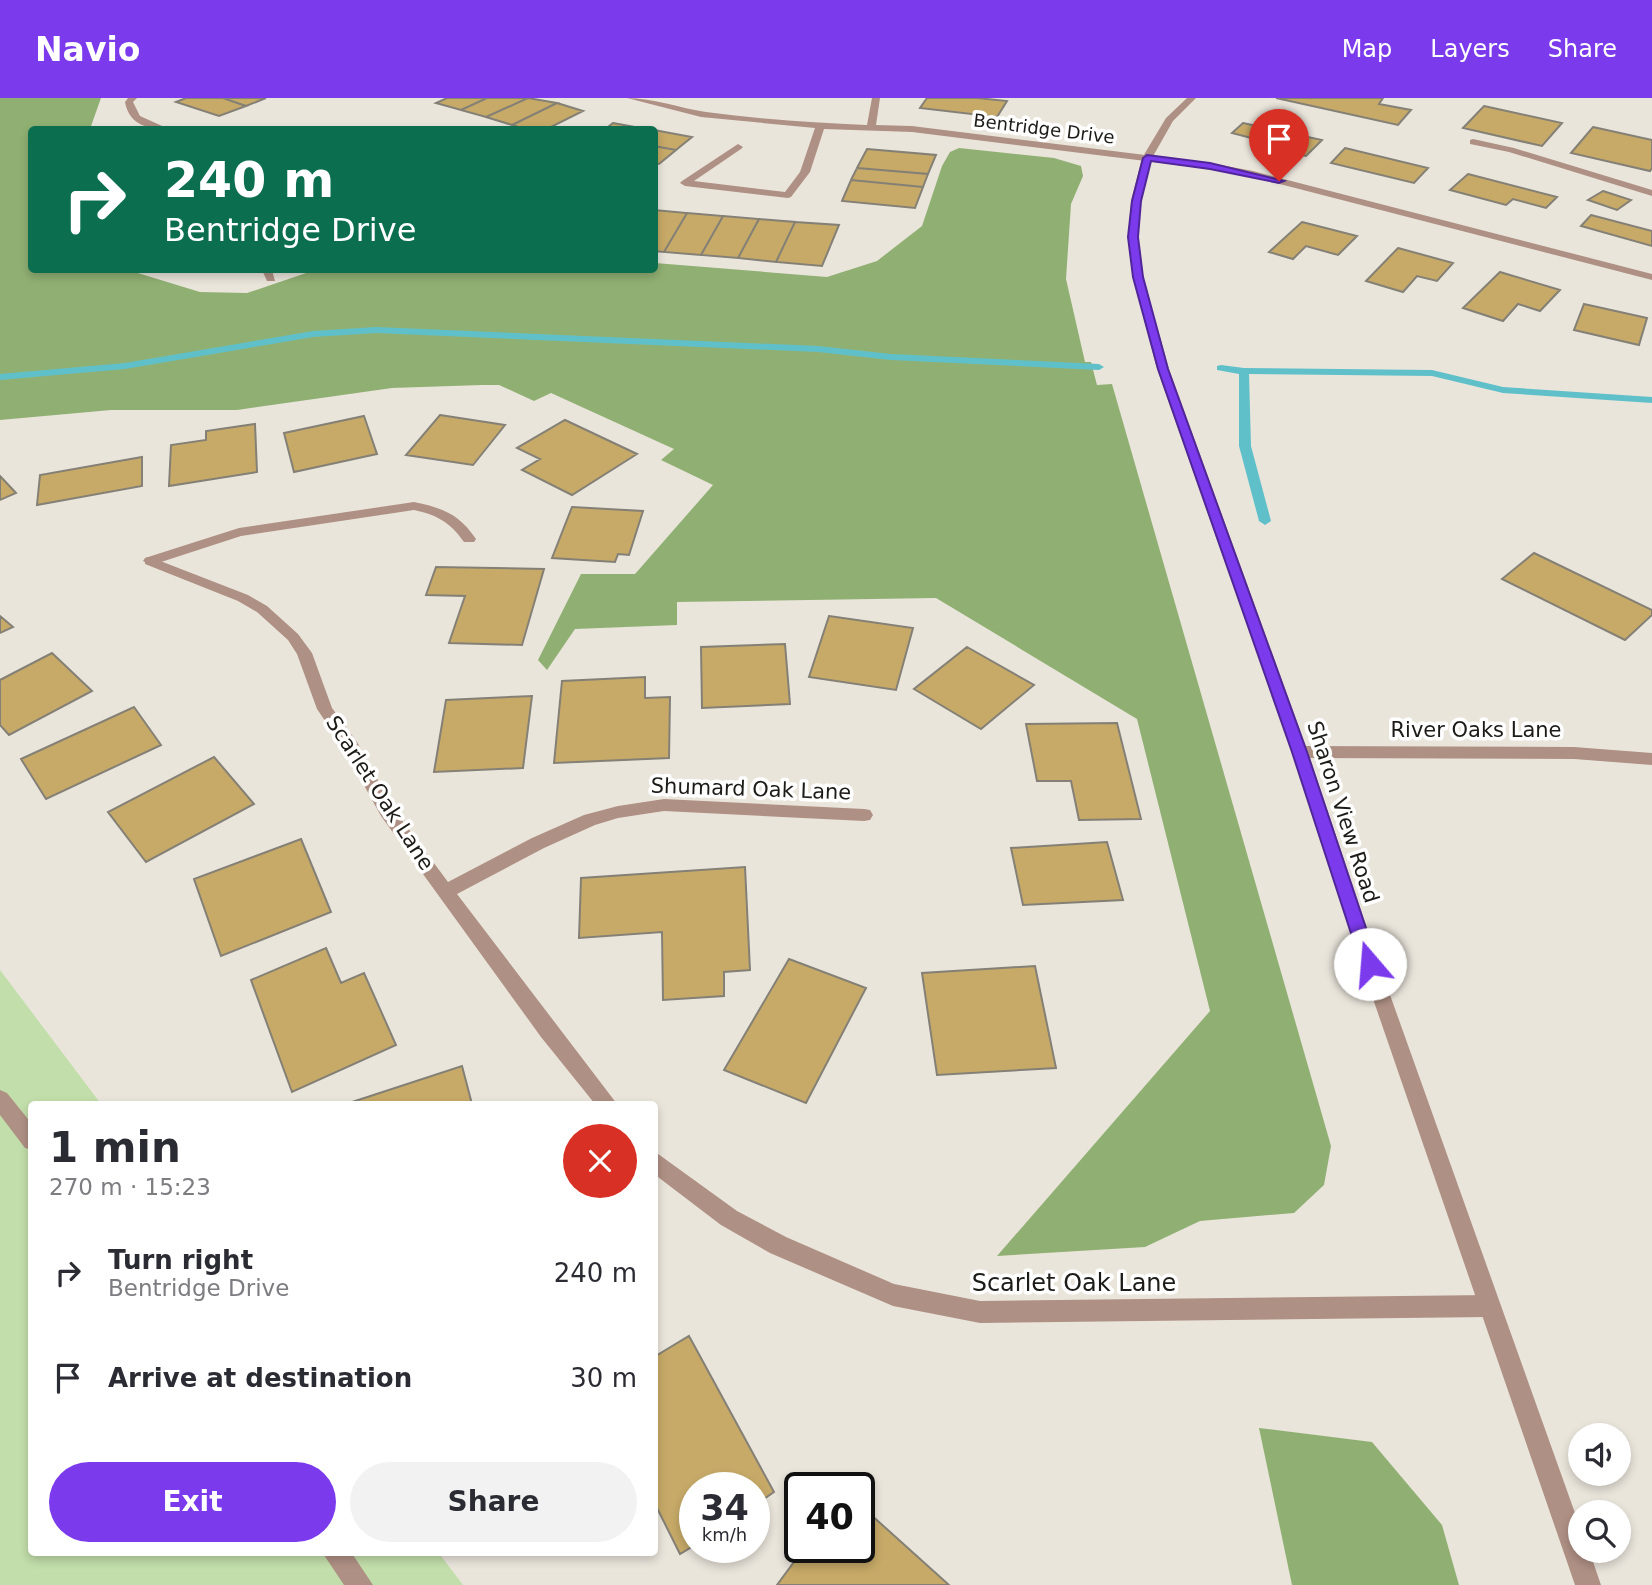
<!DOCTYPE html>
<meta charset="utf-8">
<style>
body{margin:0;font-family:"DejaVu Sans",sans-serif;background:#f2f2f3;color:#2b2b33;height:100vh;display:flex;flex-direction:column;font-size:26px;white-space:nowrap}
*{box-sizing:border-box;margin:0}
p{font-size:23px;color:#7c7c81}
.icon{flex:none;width:38px;height:38px;fill:none;stroke:currentColor;stroke-width:2;stroke-linecap:round;stroke-linejoin:round}
.map{position:relative;flex:1;overflow:hidden}
.sheet{position:absolute;left:28px;top:1003px;width:630px;height:455px;display:flex;flex-direction:column;background:#fff;border-radius:7px;box-shadow:0 4px 10px #0003}
.sheet>*{flex:none}
.top-card{position:absolute;left:28px;top:28px;width:630px;height:147px;border-radius:7px;box-shadow:0 4px 10px #0003;background:#0b6e4f;color:#fff;overflow:hidden}
.fabs{position:absolute;left:1568px;top:1325px;display:grid;gap:14px}
.fabs a{display:grid;place-items:center;width:63px;height:63px;border-radius:50%;background:#fff;box-shadow:0 4px 10px #0003;font-size:35px}
.speed{position:absolute;left:679px;top:1374px;display:flex;gap:14px;font-size:35px;font-weight:700;text-align:center}
.speed>*{display:grid;place-content:center;width:91px;height:91px;border-radius:50%;background:#fff;box-shadow:0 4px 10px #0003;line-height:1}
.speed small{font-size:18px;font-weight:400}
.speed .limit{border:4px solid #111;border-radius:10px;background:#fff;color:#111}
.pin{position:absolute;display:grid;place-items:center;width:60px;height:60px;color:#fff;margin:-72px -30px;border-radius:50% 50% 50% 0;rotate:-45deg;box-shadow:0 0 7px #0007}
.pin .icon{rotate:45deg}
.me{position:absolute;width:77px;margin:-38px;rotate:342deg;stroke-linejoin:round;filter:drop-shadow(0 0 5px #0008)}
.turn{display:flex;align-items:center;gap:24px;height:147px;padding:0 21px;font-size:32px}
.turn .icon{width:91px;height:91px;stroke-width:2.5}
.turn b{display:block;font-size:49px;line-height:60px}
.round{display:grid;place-items:center;flex:none;width:74px;height:74px;border-radius:37px;background:#f2f2f3}
.overview{display:flex;align-items:center;justify-content:space-between;height:119px;padding:0 21px}
h1{font-size:42px;font-weight:600;line-height:52px}
.button{display:flex;gap:14px;margin-top:auto;padding:14px 21px}
.button a{flex:1;height:80px;border-radius:42px;background:#7c3aed;color:#fff;font-size:28px;font-weight:600;line-height:80px;text-align:center}
.button a+a{background:#f2f2f3;color:#2b2b33}
ul{padding:0;list-style:none}
li{display:flex;align-items:center;gap:21px;height:105px;padding:0 21px}
li div{flex:1}
li b{display:block;font-size:26px}
li em{font-style:normal}
header{display:flex;align-items:center;gap:42px;box-sizing:border-box;height:98px;padding:0 35px;background:#7c3aed;color:#fff}
header strong{font-size:33px}
nav{display:flex;gap:38px;margin-inline-start:auto;font-size:24px}
.map>svg:first-child{display:block}
.green{fill:#c2deaa}
.forest{fill:#90b073}
.lines{fill:none;stroke-linecap:round;stroke-linejoin:round}
.stream{fill:#60c0ca;fill-rule:evenodd}
.building{fill:#c7aa68;stroke:#848076;stroke-width:2}
.service{fill:#af9084;fill-rule:evenodd}
.minor{fill:#af9084;fill-rule:evenodd}
.tertiary{fill:#af9084;fill-rule:evenodd}
.route{fill:#7c3aed;stroke:#51269a;stroke-width:2}
.labels{text-anchor:middle;stroke-width:7;stroke-linejoin:round;paint-order:stroke}
.far-street-label{font-size:18px;fill:#1c1b17;stroke:#fff}
.street-label{font-size:21px;fill:#1c1b17;stroke:#fff}
.near-street-label{font-size:24px;fill:#1c1b17;stroke:#fff}
</style>
<header>
<strong>Navio</strong>
<nav><a>Map</a><a>Layers</a><a>Share</a></nav>
</header>
<div class="map">
<svg width="1652" height="1487" viewBox="0 0 1652 1487">
<rect width="100%" height="100%" fill="#eae5db"/>
<path class="green" d="M0,872L101,1006H32V1454H438L463,1487H0Z"/>
<path class="forest" d="M0,0H101L90,31L32,32V172H128L200,194L247,195L315,172H654L655,165L827,179L877,163L922,128L942,68L950,54L959,50L1054,60L1081,68L1083,78L1071,106L1066,181L1085,264H1091L1097,287L1112,286L1331,1048L1324,1087L1294,1115L1200,1123L1145,1149L997,1158L1210,913L1137,621L936,500L677,504V527L575,531L547,572L538,562L581,476H635L713,387L661,362L674,351L551,295L534,303L499,287H482L392,290L237,312H111L0,322Z
M1259,1330L1372,1344L1442,1427L1459,1487H1292Z"/>
<g class="lines">
<path class="stream" d="M376,229L818,248L891,256L1099,266L1104,269L1099,272L891,262L818,254L376,235L313,239L125,271L0,282V276L125,265L313,233Z
M1221,267L1244,270L1432,272L1503,289L1652,299V305L1503,295L1432,278L1249,276L1251,348L1271,423L1265,427L1259,423L1239,348V276L1217,272V268Z"/>
</g>
<path class="building" d="M186,0H223L246,8L219,18L176,4Z
M223,0H266L246,8Z
M447,0H487L461,12L436,5Z
M487,0H528L486,19L461,12Z
M528,0L557,5L512,27L486,19Z
M927,0H977L1007,3L997,19L920,10Z
M1276,0H1383L1379,6L1411,12L1398,27Z
M557,5L583,13L545,32H528L512,27Z
M1484,8L1562,25L1542,48L1463,30Z
M613,25L651,32H604Z
M1243,25L1322,42L1306,58L1254,46L1259,42L1232,35Z
M1593,29L1652,42V70L1650,73L1571,55Z
M654,32L692,39L676,52L654,48Z
M654,48L676,52L659,66L654,65Z
M1345,50L1428,70L1414,85L1331,65Z
M867,51L936,57L928,76L857,70Z
M857,70L928,76L923,89L851,82Z
M1468,76L1557,99L1546,110L1513,101L1506,107L1450,92Z
M851,82L923,89L915,110L842,103Z
M1603,93L1631,102L1617,112L1588,102Z
M654,112L687,115L664,154L654,153Z
M687,115L723,118L701,157L664,154Z
M1591,117L1652,133V148L1581,128Z
M723,118L759,121L738,160L701,157Z
M759,121L795,124L776,164L738,160Z
M795,124L839,127L822,168L776,164Z
M1302,124L1357,138L1338,157L1306,148L1293,161L1269,154Z
M1398,150L1453,165L1437,183L1417,178L1403,194L1366,183Z
M1500,174L1560,192L1540,213L1518,206L1503,223L1463,210Z
M1584,206L1647,220L1639,247L1574,232Z
M440,317L505,327L473,367L406,357Z
M364,318L377,356L294,374L284,335Z
M565,322L637,356L572,397L522,372L540,361L517,350Z
M255,326L257,374L169,388L171,347L206,342V333Z
M142,359V388L37,407L40,377Z
M0,378L16,395L0,402Z
M572,409L643,413L629,457L618,456L615,464L552,460Z
M1534,455L1652,512V517L1625,542L1502,481Z
M436,469L544,471L522,547L449,545L465,498L426,497Z
M0,518L13,529L0,535Z
M829,518L913,530L896,592L809,579Z
M785,546L790,606L702,610L701,549Z
M967,549L1034,587L981,631L914,591Z
M52,555L92,593L9,637L0,627V582Z
M645,579V600L670,599L669,660L554,665L562,583Z
M532,598L523,670L434,674L446,602Z
M134,609L161,647L46,701L21,661Z
M1117,625L1141,721L1079,722L1071,683H1037L1026,626Z
M214,659L254,706L146,764L108,714Z
M301,741L331,814L221,858L194,781Z
M1107,744L1123,802L1023,807L1011,750Z
M745,769L750,872L724,874V898L663,902L662,834L579,840L581,780Z
M326,850L341,885L364,875L396,947L292,994L251,882Z
M789,861L866,890L806,1005L724,972Z
M1035,868L1056,970L937,977L922,875Z
M462,968L472,1006H346Z
M689,1238L774,1394L754,1408V1390H695V1447L680,1456L654,1404V1259Z
M859,1406L949,1487H777L805,1449H859Z"/>
<g class="lines">
<path class="service" d="M1473,41L1514,50L1652,92V98L1509,54L1470,46V42Z
M414,404C443,410 459,416 476,441L474,444H464C450,424 437,417 414,412L241,438L155,466L150,467L143,463L145,460L239,430Z
M0,992L7,995L32,1026V1052L25,1050L0,1017Z
M322,1454H351L373,1487H344Z"/>
<path class="minor" d="M128,0H137L133,4L140,18L171,32C151,32 129,28 125,4Z
M627,0C654,0 679,10 706,14C759,21 813,25 867,27L872,0H880L876,27L912,28L1210,65L1253,73L1652,176V182L1253,79L1210,71L912,34L824,31L810,74L791,99L788,100L685,88L680,85L682,83L738,46L743,49L741,51L694,83L785,94L800,74L815,30L701,19Z
M262,172H272L275,183H267Z
M150,459L248,497L267,508L298,536L312,555L332,610L357,644L393,710L448,784L532,740L584,717L618,708L664,701L864,711L870,712L873,717L870,722L864,723L664,713L618,720L595,727L544,750L457,796L617,1006H595L541,939L381,718L344,651L317,611L297,556L288,542L257,514L238,503L145,466V460Z
M1300,648L1574,649L1652,655V667L1574,661L1300,660L1292,654Z
M654,1053L737,1113L786,1139L894,1186L980,1203L1489,1197L1497,1200L1500,1208L1497,1216L1489,1219L980,1225L893,1208L770,1155L721,1127L654,1076Z"/>
<path class="tertiary" d="M1187,0H1196L1173,23L1152,60L1141,103L1138,139L1143,179L1169,271L1308,654L1379,866L1580,1429V1452H1589L1601,1487H1575L1361,866L1292,654L1157,271L1133,179L1128,139L1131,103L1142,60L1166,20Z"/>
</g>
<path class="route" d="M1147,57L1210,65L1284,83L1279,85L1210,71L1151,63L1141,103L1138,139L1143,179L1168,271L1307,654L1378,866L1376,871H1363L1361,866L1292,654L1158,271L1133,179L1128,139L1132,103L1143,60Z"/>
<g class="labels">
<g class="far-street-label">
<text transform="translate(1044 31) rotate(7)" y="6">Bentridge Drive</text>
</g>
<g class="street-label">
<text x="1476" y="639">River Oaks Lane</text>
<text transform="translate(751 691) rotate(2)" y="7">Shumard Oak Lane</text>
<text transform="translate(380 695) rotate(57)" y="7">Scarlet Oak Lane</text>
<text transform="translate(1343 714) rotate(72)" y="7">Sharon View Road</text>
</g>
<g class="near-street-label">
<text x="1074" y="1193">Scarlet Oak Lane</text>
</g>
</g>
</svg>
<div class="fabs">
<a><svg class="icon" aria-label="sound" viewBox="0 0 24 24"><path d="M4 9h4l5-4v14l-5-4H4zM17 9q2 3 0 6"/></svg></a>
<a><svg class="icon" aria-label="search" viewBox="0 0 24 24"><circle cx="10" cy="10" r="6"/><path d="M15 15l6 6"/></svg></a>
</div>
<div class="speed"><div>34<small>km/h</small></div><div class="limit">40</div></div>
<div class="pin" style="left:1279px;top:83px;background:#d93025"><svg class="icon" aria-label="arrive" viewBox="0 0 24 24"><path d="M6 21V4h12l-3 4 3 4H6"/></svg></div>
<svg class="me" style="left:1370px;top:866px" viewBox="-20 -20 40 40"><circle r="19" fill="#fff"/><path d="M0-13L10 11 0 6-10 11z" fill="#7c3aed"/></svg>
<div class="top-card">
<div class="turn"><svg class="icon" aria-label="right" viewBox="0 0 24 24"><path d="M7 20v-9h11M14 6l5 5-5 5"/></svg><div><b>240 m</b>Bentridge Drive</div></div>
</div>
<section class="sheet">
<div class="overview"><div><h1>1 min</h1><p>270 m · 15:23</p></div><a class="round" style="background:#d93025;color:#fff"><svg class="icon" aria-label="close" viewBox="0 0 24 24"><path d="M6 6l12 12M18 6L6 18"/></svg></a></div>
<ul>
<li><svg class="icon" aria-label="right" viewBox="0 0 24 24"><path d="M7 20v-9h11M14 6l5 5-5 5"/></svg><div><b>Turn right</b><p>Bentridge Drive</p></div><em>240 m</em></li>
<li><svg class="icon" aria-label="arrive" viewBox="0 0 24 24"><path d="M6 21V4h12l-3 4 3 4H6"/></svg><div><b>Arrive at destination</b></div><em>30 m</em></li>
</ul>
<div class="button"><a>Exit</a><a>Share</a></div>
</section>
</div>
